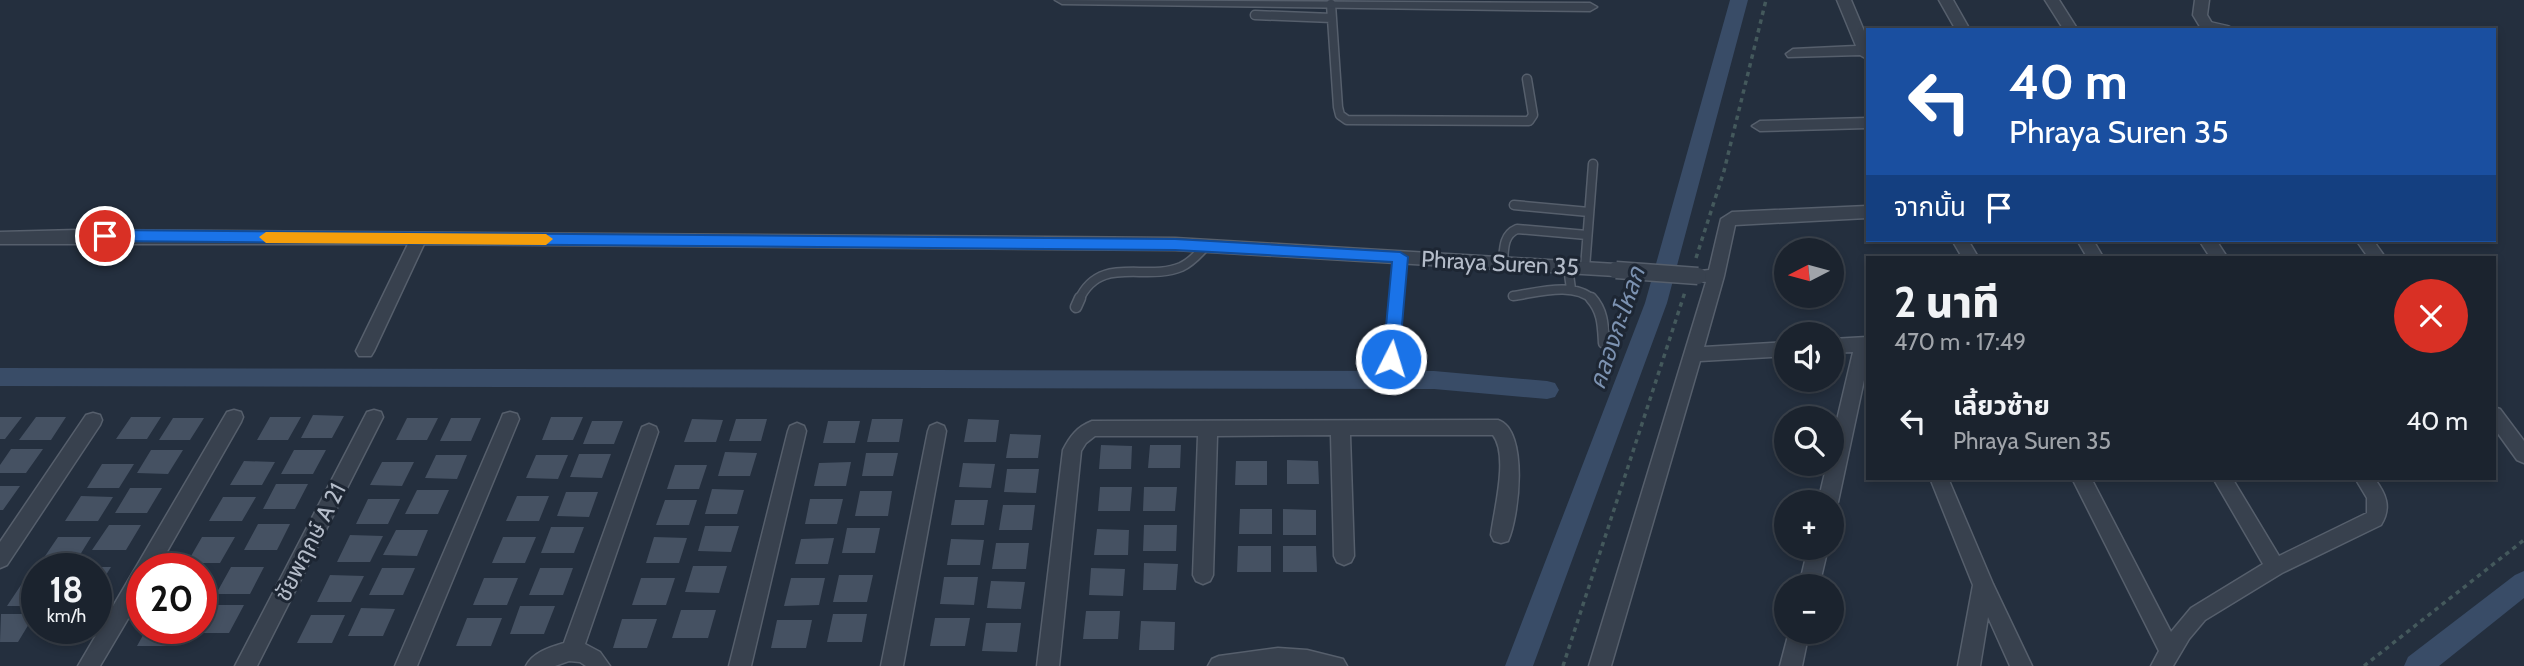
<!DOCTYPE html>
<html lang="th">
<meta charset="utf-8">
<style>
body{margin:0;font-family:Cabin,"Noto Sans Thai",sans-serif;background:#242b36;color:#f1f3f6;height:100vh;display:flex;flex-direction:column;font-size:26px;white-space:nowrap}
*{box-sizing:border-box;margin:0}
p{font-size:23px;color:#a0a4aa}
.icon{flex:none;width:38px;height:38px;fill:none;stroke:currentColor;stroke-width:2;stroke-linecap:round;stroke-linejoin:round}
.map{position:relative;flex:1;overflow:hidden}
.details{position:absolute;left:1866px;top:256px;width:630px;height:224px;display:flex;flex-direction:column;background:#1b232e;border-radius:0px;box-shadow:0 4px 10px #0003,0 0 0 2px #39404a}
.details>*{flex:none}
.guide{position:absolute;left:1866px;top:28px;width:630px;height:214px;border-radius:0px;box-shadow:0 4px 10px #0003,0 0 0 2px #39404a;background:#1a4fa0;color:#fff;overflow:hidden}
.needle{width:46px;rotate:264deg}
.fabs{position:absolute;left:1774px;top:238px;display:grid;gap:14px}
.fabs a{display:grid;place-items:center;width:70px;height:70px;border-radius:50%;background:#1b232e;box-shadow:0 4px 10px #0003,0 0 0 2px #39404a;font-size:35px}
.speed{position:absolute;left:21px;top:553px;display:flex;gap:14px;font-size:35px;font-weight:700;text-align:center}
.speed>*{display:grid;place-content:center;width:91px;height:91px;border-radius:50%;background:#1b232e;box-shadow:0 4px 10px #0003,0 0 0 2px #39404a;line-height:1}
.speed small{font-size:18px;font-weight:400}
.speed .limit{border:10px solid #d22;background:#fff;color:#111}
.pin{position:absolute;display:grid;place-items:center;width:60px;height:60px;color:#fff;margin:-30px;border:4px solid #fff;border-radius:50%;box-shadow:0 2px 7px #0007}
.me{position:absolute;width:77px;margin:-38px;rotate:5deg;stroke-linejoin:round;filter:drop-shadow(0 0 5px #0008)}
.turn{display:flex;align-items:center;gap:24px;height:147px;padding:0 28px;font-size:32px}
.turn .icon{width:91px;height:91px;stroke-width:2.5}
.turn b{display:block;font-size:49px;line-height:60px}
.then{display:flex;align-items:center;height:66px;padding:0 28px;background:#0003;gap:14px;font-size:26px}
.round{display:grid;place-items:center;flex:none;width:74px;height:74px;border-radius:37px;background:#242b36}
.overview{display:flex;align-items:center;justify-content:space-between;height:119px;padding:0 28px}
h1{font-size:42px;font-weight:800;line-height:52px}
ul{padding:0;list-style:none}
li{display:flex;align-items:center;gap:21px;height:91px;padding:0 28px}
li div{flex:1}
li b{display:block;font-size:26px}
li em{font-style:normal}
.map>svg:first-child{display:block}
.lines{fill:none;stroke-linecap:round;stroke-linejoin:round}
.canal{fill:#394c67;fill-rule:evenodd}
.building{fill:#455162}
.lane-far1-casing{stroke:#565f6c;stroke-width:11}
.lane-casing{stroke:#565f6c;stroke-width:13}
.street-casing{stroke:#565f6c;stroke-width:3}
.path{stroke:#44595c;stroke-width:3.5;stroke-dasharray:4.5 4.5;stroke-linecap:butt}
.lane-far1{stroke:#38414e;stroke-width:8}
.lane{stroke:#38414e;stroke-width:10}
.street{fill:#38414e;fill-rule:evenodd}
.street-bridge-casing{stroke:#565f6c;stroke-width:19;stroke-linecap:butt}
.street-bridge{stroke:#38414e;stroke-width:16}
.route{fill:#1a73e8;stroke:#114b97;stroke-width:2}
.slow{fill:#f59e0b}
.labels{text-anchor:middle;stroke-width:6;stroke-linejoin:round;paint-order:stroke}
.street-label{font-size:23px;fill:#b4bcc9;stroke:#1d2633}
.water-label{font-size:24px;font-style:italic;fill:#7c92b1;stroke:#1d2633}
</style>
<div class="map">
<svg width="2524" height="666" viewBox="0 0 2524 666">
<rect width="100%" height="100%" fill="#242f3e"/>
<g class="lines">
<path class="canal" d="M1730,0H1748L1667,303L1533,666H1505L1645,303Z
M0,368L1434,371L1547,381L1555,383L1559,390L1555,397L1547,399L1434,389L0,386Z
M2524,571V598L2439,666H2404L2408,657L2515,575Z"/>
</g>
<path class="building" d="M313,415L344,416L332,438H301Z
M0,417H22L5,439H0Z
M36,417H66L51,440H19Z
M131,417H161L147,439H116Z
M270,417H301L288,440H257Z
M551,417H583L573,440H542Z
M173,418H204L190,440H159Z
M407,418H438L427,440H396Z
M451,418H481L471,441H440Z
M692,419L723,420L716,442H684Z
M736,419H767L761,441H729Z
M872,419H903L899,442H867Z
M968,419L999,420L996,442H964Z
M592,421H623L614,444H583Z
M828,421H860L855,443H823Z
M1010,434L1041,435L1038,458H1006Z
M1101,445L1132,446L1131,469H1099Z
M1150,445H1181L1180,468H1148Z
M11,449H43L26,473H0V465Z
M151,450H183L168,474L137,473Z
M294,450H326L313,474H281Z
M725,452L757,453L750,476H718Z
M866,453H898L893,476H862Z
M579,454H611L602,478L570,477Z
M436,455H467L457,479L425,478Z
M536,455H568L558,479L526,478Z
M1287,460L1318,461L1319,484H1287Z
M244,461L275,462L262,485H230Z
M1236,461H1267V485H1235Z
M382,462H414L402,486L370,485Z
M851,462L846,486H814L819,463Z
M963,463L995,464L991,488L959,487Z
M102,464H134L119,488H87Z
M675,465H707L699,489H667Z
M1007,469H1039L1036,493L1004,492Z
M276,484H308L295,509H263Z
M0,486H20L3,510H0Z
M1100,487H1132L1130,511H1098Z
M1144,487H1177L1175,511H1143Z
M130,488H162L147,513H115Z
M712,489L744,490L737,514H705Z
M417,490H449L438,514H405Z
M860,491H892L888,516H855Z
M566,492H598L589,517L557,516Z
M81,496L113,497L98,521H65Z
M517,496H549L539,521H506Z
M223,497H256L242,521H209Z
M368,499H400L388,524H356Z
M810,499H843L837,524H805Z
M665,500H697L689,525H656Z
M955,500H988L984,525H951Z
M1003,505H1035L1032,530H999Z
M1240,509H1272V534H1239Z
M1283,509L1316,510V535H1283Z
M258,524H290L277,550H244Z
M109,525H141L126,550H92Z
M1144,525H1177L1176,551H1143Z
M705,526H739L731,552L698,551Z
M551,527H584L574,553H541Z
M847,528H880L875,553H842Z
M1097,529L1129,530L1128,555H1094Z
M396,530H428L417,556L383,555Z
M350,535L383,536L370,562H337Z
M58,537H91L75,563L41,562Z
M202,537H235L220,563H187Z
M503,537H536L525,563H492Z
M654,537L687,538L679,563H646Z
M834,538L828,564H795L801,539Z
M951,539L984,540L980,565H947Z
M996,543H1029L1026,569H992Z
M1238,546H1271V572H1237Z
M1283,546H1316L1317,572H1283Z
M1144,563L1178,564L1176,590H1143Z
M693,566H727L719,593L685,592Z
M96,567H111L96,591Z
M231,567H264L250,594H216Z
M382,568H415L403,595H369Z
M540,568H573L563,595H529Z
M1091,568L1125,569L1123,596L1089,595Z
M201,575H213L201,596Z
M330,575L364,576L351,602H317Z
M839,575H873L867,602H833Z
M944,577H978L974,605L940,604Z
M484,578H518L507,605H473Z
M641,578H675L666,605H632Z
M791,578H825L819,605L784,606Z
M25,579H37V606H7Z
M991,581L1025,582L1021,609L987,608Z
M210,605H244L229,633H195L197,628H201V621Z
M520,606H555L544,634H510Z
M361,608L395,609L383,636H348Z
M681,610H716L708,638H672Z
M1086,611H1120L1118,639H1083Z
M1,614H35L18,642H0Z
M833,614H867L862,642H827Z
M311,615H345L332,643H297Z
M467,618H502L491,646H456Z
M935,618H970L965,646H930Z
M622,619H657L647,648H613Z
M777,620H812L806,648H771Z
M1141,621L1175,622L1174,650H1139Z
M986,623H1021L1017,652L982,651Z
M147,628H182L172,646H137Z"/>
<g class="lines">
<g class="lane-far1-casing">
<path id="lane-far1" d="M1331,4L1338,107L1340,115L1347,120L1529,121L1533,115L1527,79
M1255,15L1332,18
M2205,25L2227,30
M1514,205L1589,212
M1503,263C1504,249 1503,235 1517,229L1587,235
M1568,267L1571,289
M1585,268L1593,164
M1513,296C1536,293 1574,281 1593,300
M1079,300C1100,254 1145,282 1181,267C1192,262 1198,254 1206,246
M1396,300L1400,257"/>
</g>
<g class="lane-casing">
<path id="lane" d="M1591,298C1603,311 1603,326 1604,343
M1076,307L1080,298
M1391,359L1396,298"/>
</g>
<g class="street-casing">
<path id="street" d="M1055,0L1590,3L1597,7L1590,11L1062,4Z
M1837,0H1851L1867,38V59L1860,55L1788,57L1786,54L1793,49L1856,46Z
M1939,0H1953L1970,30H1956Z
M2045,0H2059L2078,30H2064Z
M2195,0H2209L2207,15L2216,30H2202L2193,15Z
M1867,118V128L1760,131L1752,126L1760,121Z
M1867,206V218L1735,225L1724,276L1704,347L1787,342V356L1700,361L1611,666H1589L1706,282L1692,280L1690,276L1692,272L1709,270L1721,219L1732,212Z
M78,230L1175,238L1616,264L1624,270L1616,276L1175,250L424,244L374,351L371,356H359L356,351L408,244H0V232Z
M1952,240H1968L1978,257H1962Z
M2077,240H2093L2103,257H2087Z
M2199,240H2216L2227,257H2210Z
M2356,240H2373L2385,257H2368Z
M1867,337V366L1838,502L1832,509V502H1818L1827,464H1832V441L1853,352L1832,353V339Z
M2494,407L2500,409L2524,441V463L2517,460L2494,428Z
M234,410L241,412L243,417L241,422L157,569H142V595L100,666H78L227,412Z
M374,410L381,412L383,417L257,666H235L367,412Z
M510,412L517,414L519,419L417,666H395L501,419L503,414Z
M93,413L100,415L102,420L100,425L7,565L0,568V542L86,415Z
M1498,420C1529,430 1519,517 1508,541L1501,543L1494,541L1491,535C1494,510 1509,456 1493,435H1350L1354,556L1351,562L1344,565L1337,562L1334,556L1331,435L1217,436L1213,575L1210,581L1203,584L1196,581L1193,575L1198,436H1095L1086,443L1081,451L1059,666H1037L1063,450C1070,436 1077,427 1092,421Z
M797,423L804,426L806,431L751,666H729L788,431L790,426Z
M937,423L944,426L946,431L903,666H881L928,431L930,426Z
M649,424L656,427L658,432L585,644L600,652L610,666H586L580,662L569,661L555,666H526C533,652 551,647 564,643L640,432L642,427Z
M1930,478H1948L1993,584L2032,666H2010L1988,617L1980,666H1958L1973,585Z
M2072,478H2091L2171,632L2191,608L2263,564L2213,478H2232L2279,556L2367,513V498L2355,478H2374C2386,494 2392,507 2381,525L2282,573L2205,620L2189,639L2173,666H2151L2159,651Z
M1808,548H1828L1819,586H1799Z
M1789,632H1809L1802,666H1780Z
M1278,648L1307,650L1343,659L1347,666H1208L1212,659L1219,656Z"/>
</g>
<path class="path" d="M1696,258L1724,171L1766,0
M1563,666L1685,292
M2364,666L2524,540"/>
<use href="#lane-far1" class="lane-far1"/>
<use href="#lane" class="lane"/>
<use href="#street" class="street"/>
<g class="street-bridge-casing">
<path id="street-bridge" d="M1616,270L1698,276"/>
</g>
<use href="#street-bridge" class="street-bridge"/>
</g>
<path class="route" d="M105,230L1175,239L1400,252L1408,257L1399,359L1391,365L1383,359L1392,262L1175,250L105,241L97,236Z"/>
<path class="slow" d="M266,232L546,234L553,239L546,245L266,243L259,237Z"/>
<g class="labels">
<g class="street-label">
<text transform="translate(1500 263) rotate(3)" y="8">Phraya Suren 35</text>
<text transform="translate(310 542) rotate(-63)" y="8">ชัยพฤกษ์ A 21</text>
</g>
<g class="water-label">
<text transform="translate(1617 328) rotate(-71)" y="8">คลองกะโหลก</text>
</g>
</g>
</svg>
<div class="fabs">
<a><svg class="needle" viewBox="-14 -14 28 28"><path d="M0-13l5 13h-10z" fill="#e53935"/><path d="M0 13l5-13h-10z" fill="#a0a4aa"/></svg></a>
<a><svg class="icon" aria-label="sound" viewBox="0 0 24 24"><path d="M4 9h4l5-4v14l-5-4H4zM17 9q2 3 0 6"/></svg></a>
<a><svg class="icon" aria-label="search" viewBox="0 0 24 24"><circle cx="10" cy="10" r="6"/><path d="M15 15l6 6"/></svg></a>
<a>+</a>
<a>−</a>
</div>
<div class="speed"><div>18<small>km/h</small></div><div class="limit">20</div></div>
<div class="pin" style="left:105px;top:236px;background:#d93025"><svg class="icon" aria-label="arrive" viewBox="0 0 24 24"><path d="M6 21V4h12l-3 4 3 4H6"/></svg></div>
<svg class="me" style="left:1391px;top:359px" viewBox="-20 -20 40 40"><circle r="17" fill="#1a73e8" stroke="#fff" stroke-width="3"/><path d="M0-11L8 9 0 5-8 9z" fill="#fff"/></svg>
<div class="guide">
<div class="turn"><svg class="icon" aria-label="left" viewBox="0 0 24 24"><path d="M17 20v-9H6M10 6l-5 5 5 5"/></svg><div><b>40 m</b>Phraya Suren 35</div></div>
<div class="then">จากนั้น<svg class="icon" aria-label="arrive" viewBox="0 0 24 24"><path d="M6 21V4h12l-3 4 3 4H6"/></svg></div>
</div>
<section class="details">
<div class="overview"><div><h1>2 นาที</h1><p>470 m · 17:49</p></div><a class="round" style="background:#d93025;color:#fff"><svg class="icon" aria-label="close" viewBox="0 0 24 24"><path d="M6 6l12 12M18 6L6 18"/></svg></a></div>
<ul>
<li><svg class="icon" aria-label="left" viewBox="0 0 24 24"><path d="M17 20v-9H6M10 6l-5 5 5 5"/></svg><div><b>เลี้ยวซ้าย</b><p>Phraya Suren 35</p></div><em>40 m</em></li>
</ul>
</section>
</div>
